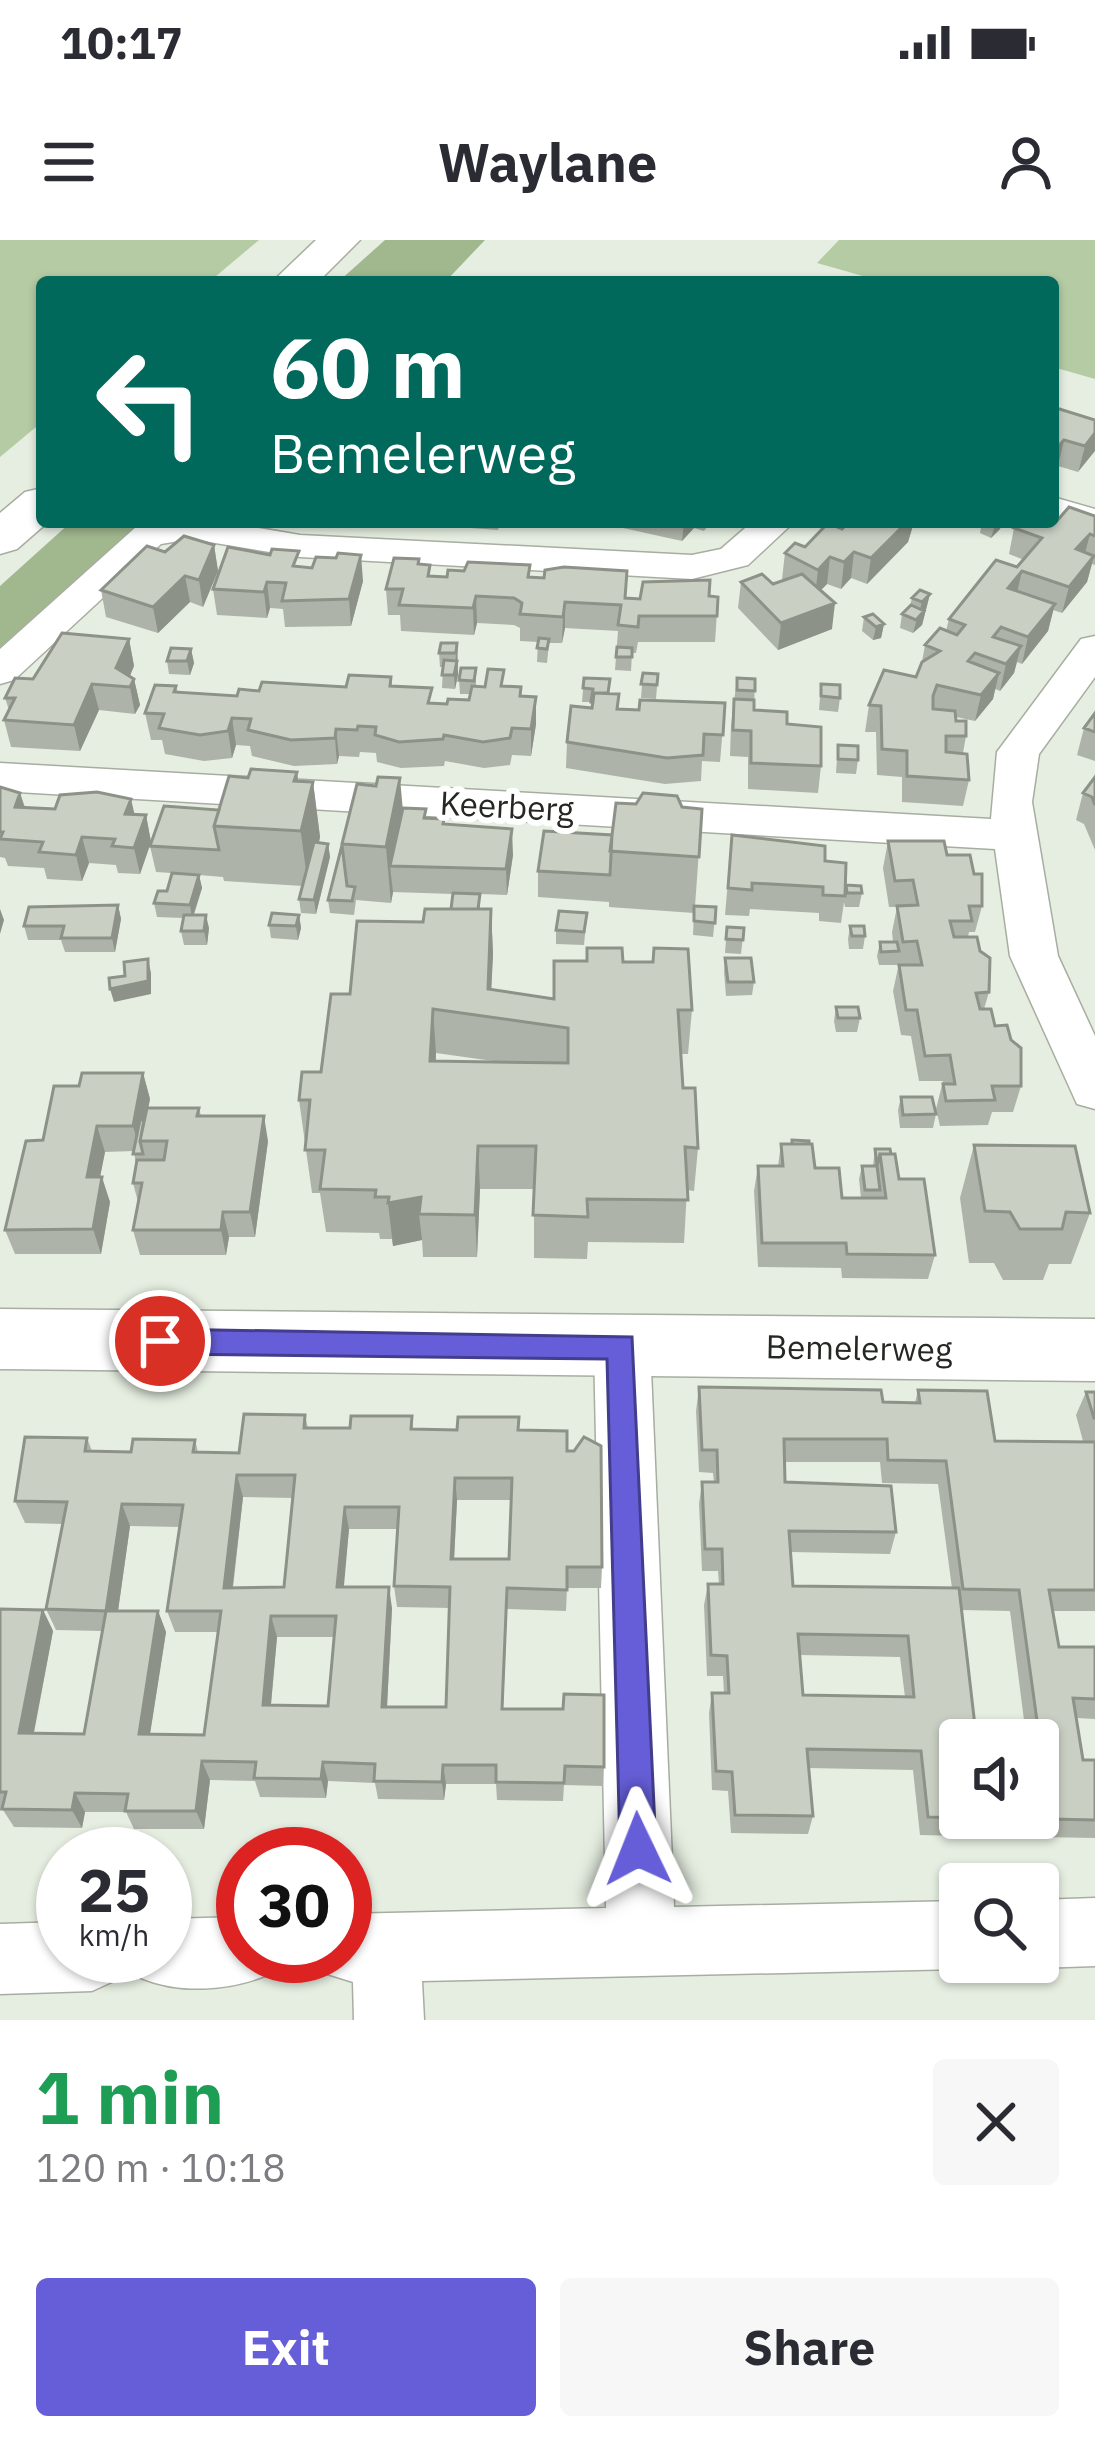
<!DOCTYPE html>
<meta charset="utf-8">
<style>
body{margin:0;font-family:"IBM Plex Sans",sans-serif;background:#f7f7f7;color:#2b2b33;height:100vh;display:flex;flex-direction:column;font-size:45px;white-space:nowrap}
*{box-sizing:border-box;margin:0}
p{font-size:39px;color:#7c7c81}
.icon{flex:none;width:66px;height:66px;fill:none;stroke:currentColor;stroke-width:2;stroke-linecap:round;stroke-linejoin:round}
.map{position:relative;height:1780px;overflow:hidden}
.details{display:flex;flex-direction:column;background:#fff;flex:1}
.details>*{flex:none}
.banner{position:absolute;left:36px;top:36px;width:1023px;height:252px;border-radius:12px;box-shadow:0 3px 9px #0004;background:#00695c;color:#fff;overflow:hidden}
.buttons{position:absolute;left:939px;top:1479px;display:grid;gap:24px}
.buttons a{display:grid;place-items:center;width:120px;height:120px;border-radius:12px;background:#fff;box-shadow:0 3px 9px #0004;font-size:60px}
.speed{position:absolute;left:36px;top:1587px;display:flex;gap:24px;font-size:60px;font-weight:700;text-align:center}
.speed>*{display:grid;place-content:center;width:156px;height:156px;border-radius:50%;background:#fff;box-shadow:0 3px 9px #0004;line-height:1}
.speed small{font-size:30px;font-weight:400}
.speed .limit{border:18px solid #d22;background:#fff;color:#111}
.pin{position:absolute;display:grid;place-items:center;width:102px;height:102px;color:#fff;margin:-51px;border:6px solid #fff;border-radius:50%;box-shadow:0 3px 12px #0007}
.me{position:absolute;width:132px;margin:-66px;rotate:358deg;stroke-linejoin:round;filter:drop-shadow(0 0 9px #0008)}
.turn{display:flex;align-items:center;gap:42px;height:252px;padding:0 36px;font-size:54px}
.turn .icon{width:156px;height:156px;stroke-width:2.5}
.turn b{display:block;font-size:84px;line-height:102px}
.round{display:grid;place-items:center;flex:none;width:126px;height:126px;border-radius:12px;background:#f7f7f7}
.headline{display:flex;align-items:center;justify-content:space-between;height:204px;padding:0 36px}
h1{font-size:72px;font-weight:700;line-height:90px;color:#1e9e55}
.cta{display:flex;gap:24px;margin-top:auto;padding:24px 36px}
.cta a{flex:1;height:138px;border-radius:12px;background:#665ed8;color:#fff;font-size:48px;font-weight:700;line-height:138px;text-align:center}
.cta a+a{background:#f7f7f7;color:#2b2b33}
.status{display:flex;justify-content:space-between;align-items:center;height:84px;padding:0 60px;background:#fff;direction:ltr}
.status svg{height:33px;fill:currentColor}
header{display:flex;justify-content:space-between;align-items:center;height:156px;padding:0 36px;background:#fff;font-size:54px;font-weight:700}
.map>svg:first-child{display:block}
.green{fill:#b5cba4}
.forest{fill:#a1b88f}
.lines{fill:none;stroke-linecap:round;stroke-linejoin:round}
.street-casing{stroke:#a7aea1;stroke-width:3}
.secondary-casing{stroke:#a7aea1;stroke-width:3}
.primary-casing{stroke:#a7aea1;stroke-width:3}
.street{fill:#fff;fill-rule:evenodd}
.secondary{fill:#fff;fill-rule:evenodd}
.primary{fill:#fff;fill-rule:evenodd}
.wall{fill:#adb3a8;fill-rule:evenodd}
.shaded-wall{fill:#8d9288}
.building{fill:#c9d0c3;stroke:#8d9288;stroke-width:3;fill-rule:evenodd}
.route{fill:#665ed8;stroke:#423d8c;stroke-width:3}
.labels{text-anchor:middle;stroke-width:12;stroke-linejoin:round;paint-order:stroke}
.street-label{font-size:33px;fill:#242722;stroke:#fff}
</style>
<div class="status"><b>10:17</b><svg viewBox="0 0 49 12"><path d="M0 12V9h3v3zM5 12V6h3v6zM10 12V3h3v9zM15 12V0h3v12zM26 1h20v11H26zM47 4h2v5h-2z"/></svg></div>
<header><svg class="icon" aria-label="menu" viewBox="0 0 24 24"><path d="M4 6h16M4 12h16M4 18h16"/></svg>Waylane<svg class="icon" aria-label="person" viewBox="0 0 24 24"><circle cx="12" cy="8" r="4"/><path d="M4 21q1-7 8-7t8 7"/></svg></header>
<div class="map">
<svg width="1095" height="1780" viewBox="0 0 1095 1780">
<rect width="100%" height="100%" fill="#e6eee1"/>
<path class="green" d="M0,0H259L209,42H42V182L0,217Z
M839,0H1095V139L1053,127V42H884L817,23Z"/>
<path class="forest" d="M385,0H485L445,42H338Z
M71,282H148L0,418V346Z"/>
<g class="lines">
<g class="street-casing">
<path id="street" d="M1053,257L1095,269V292L1053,280Z
M224,282L300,295L692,315L721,309L752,282H794L748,325L692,339L300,317L191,299L161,304L14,440L0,444V409L136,287Z
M1095,396V437L1039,514L1032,562L1058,716L1095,796V869L1077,864L1010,716L995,609L0,551V523L991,579L997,512L1081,399Z
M622,1082L642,1089L650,1106L674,1667L960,1661V1722H978L960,1729L422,1741L424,1780H354L353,1742L321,1732L314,1716H345V1674L606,1668L594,1106L602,1089Z
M1095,1658V1726L1038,1728L1023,1722H1038V1660Z
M243,1677V1716H275L267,1735C229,1751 179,1754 141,1738L131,1716H165V1679Z
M63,1682V1716H127L116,1740L92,1751L0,1754V1684Z"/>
</g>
<g class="secondary-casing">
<path id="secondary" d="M0,1069L1095,1079V1141L0,1129Z"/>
</g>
<g class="primary-casing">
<path id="primary" d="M316,0H360L318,42H272Z
M42,248V282H48L17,309L0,314V273L25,252Z"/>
</g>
<use href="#street" class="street"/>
<use href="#secondary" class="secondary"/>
<use href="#primary" class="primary"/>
</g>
<path class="wall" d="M1053,167L1093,179L1078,232L1058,226L1053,232Z
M1095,276V325L1092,324L1087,342L1062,373L1053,370L1048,391L1022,424L1017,422L1014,433L1000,451L995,449L993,459L975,481L956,477V481L966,496L963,513L969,540L963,566L902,562V537L877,535L876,492H865L869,465L916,437L922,422L925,405L946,391L949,379L1017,327L1024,320L1009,314L1014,288Z
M471,282H537V285L500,283L498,290L471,288Z
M623,282H711L704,291L694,288L682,301L623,288Z
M823,282H914L908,302L867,344L851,338L841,349L827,344L821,350L832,389L778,410L738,368L741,342L773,344L784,340L782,339L785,313L805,307L822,289Z
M982,282H1002L1000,289L991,298L980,293Z
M214,305L218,331L203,367L190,362L158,393L106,377L101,350L165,312Z
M419,319L420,324L431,336L530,338L626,358L718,357L715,402H638L636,413H632L631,431L615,430L618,391L565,388L562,403H549L547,423L537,422L538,402L520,401V388L514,385L477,383L474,395L401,391L400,375H388L386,349Z
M300,327L363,341L351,386L285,387L283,369L270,368L267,378L217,375L213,349Z
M930,354L922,385L913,393L900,388L902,374L910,366L912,358Z
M864,377L884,384L881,398L873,400L862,391Z
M129,399L134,426L130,436L134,439L140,465L135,474L99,470L80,511L11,507L4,480L9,470L5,458L33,439Z
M457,403L458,435L455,449L442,448L443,427H440L439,413Z
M191,409L194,423L190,435L169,434L167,421Z
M476,428V446L521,447V457L536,484L531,516L512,515L510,525L484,528L445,521L444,526L401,528L377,522L376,513L360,512L359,517L339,516L337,524L294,526L252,516L250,506L236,505L232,518L204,521L165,514L162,500H151L145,473L176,446L178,452L237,456L259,451L346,447L391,437L392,446L432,463L447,464L469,460L470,454H460L459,440Z
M643,433L658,434L656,459L641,458Z
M584,438L610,454H619L618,469L639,470L725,463L720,522L702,521L701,541L665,544L566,528L567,502L591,467V462H582Z
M737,438L755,439L754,470L787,484L821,526L818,553L748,549V517L730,516L731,485Z
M821,444L840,458L838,472L819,470Z
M1095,473V521L1077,515L1084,488Z
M838,505L858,520L856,534L836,533Z
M297,532L298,541L313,542L320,597L319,603L328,604L330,617L316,674L301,673L299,659L303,646L224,641L223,637L199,635L202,648L194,675L209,688L207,705H184L181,691L183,678L157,677L154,663L167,651L172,633L156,632L150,606L219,570L248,538Z
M1095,537V610L1084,584L1076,580L1083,553Z
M357,544L403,568L513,615L507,655L480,654V669H491L493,714L491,750L554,759L623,722L692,770L688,814H681L683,848L698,908L694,951L687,950L684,1003L588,1002L587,1019L534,1018V949H480L477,1017H423L422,1000L393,1006L392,999H380L379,993L326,992L320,953H312L299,860L321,832L350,754L423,682L451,669L453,654L393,652L391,663L356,660L354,675L330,673L328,660ZM436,813L500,822L436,821Z
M0,547L20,553L25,567L146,575L151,602L140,634L118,633L116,625L89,623L82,641L47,639L44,628L8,626L5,618L0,617Z
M682,567L702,569L695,666L716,667L713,697L693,695L694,673L609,667V662L538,657V631L612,595Z
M732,595L825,621L845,649L862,653L859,667H845L844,662L841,683L819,681V673L750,669L749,676L725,675Z
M888,601L947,615L982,666L975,692H969L968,697L989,752L984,769L995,786L1021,846L1013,872H992L988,885L940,886L936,869L943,841H919L911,796L901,795L893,751L898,728L897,723V725H879L877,716L880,702H893L892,692L897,667H889L883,628Z
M118,665L121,679L115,712H65L61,700H28L24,686Z
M587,673L584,705L556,704V690Z
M299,675L301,688L298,700L271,698L269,685Z
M850,686L865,696L863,709H849L848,699Z
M727,687L744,688L741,714L725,713Z
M725,718L754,742L752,755L726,756L724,732Z
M836,767L860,778L857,792H836L834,781Z
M143,833L150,859L148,868H199L201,876L268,901L255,997H229L226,1015H140L133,990L138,962L133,943L136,925L134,911L105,912L100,937L110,962L101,1014H15L5,990L43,900L79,846Z
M901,857L936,874L933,888H900L898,870Z
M781,904L815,928L842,958H861L859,939L862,926H873L875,909L899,939L935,1015L928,1039L842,1038L841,1028L758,1027L754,951L758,926H778Z
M974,905L1090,973L1071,1024H1049L1043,1040H1003L994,1023H969L960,958Z
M699,1147L883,1162L915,1163L918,1150L995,1201L1095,1202V1371H1053L1059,1407H1095V1479L1077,1478L1083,1520H1095V1598L1040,1597L1038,1580H1009L1000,1597L920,1595L913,1530L808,1528L813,1576L808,1594L731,1593L728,1551L712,1550L709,1473L712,1453H724L723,1436H707L704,1365L708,1344H719L718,1331H702L699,1264L702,1242H714L713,1233L699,1232L696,1171ZM785,1222H880L882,1243L938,1244L952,1348L793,1346L791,1312L890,1314L896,1292L785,1242ZM961,1370L1010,1371L1025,1488L975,1486ZM800,1415L900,1417L905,1457L803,1455ZM1038,1500V1578H960Z
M1086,1152H1095V1201H1083L1076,1175Z
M305,1175L308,1188H350L412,1176L413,1189L519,1190L567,1211L602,1327L601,1348H567L566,1371L507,1369L503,1469L604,1527L603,1546L564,1545L563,1561L497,1560L496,1544H446L444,1560L378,1559L375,1543L328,1541L326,1558L260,1557L255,1541L210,1540L204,1589H134L126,1572H85L82,1588L14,1587L3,1570H0V1369L43,1370L53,1391L34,1493L84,1494L102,1391L56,1390L46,1369L63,1284L25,1283L15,1261L87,1198L92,1211L131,1212L195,1200L198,1212L239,1213ZM243,1257L293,1258L284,1347L233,1348ZM457,1260H511L509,1319H454ZM130,1286L180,1287L167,1371L175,1392H218L204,1495L150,1494L166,1392L158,1371H118ZM349,1289H398L394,1346L397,1367L450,1368L446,1467H387L392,1368L343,1347ZM277,1397H334L328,1466L271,1465Z"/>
<path class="shaded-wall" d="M1095,193V211L1078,232L1085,206Z
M1064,200L1058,226L1053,232L1056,209Z
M684,282H694V288L682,301Z
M905,282H914L908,302L867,344L871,318Z
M996,282H1002L1000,289L991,298Z
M1090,294L1083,321L1076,309Z
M214,305L218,331L203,367L199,340Z
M854,312L851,338L841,349L844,322Z
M361,315L363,341L351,386L349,359Z
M1094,316L1087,342L1062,373L1069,347Z
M830,317L827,344L815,356L818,330Z
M1022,331L1016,357L1008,348Z
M185,336L190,362L158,393L153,367Z
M267,342L270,368L267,378L264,352Z
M930,354L922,385L913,393L922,362Z
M476,356L477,383L474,395L473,368Z
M565,362V388L562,403L563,377Z
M835,363L832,389L778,410L781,383Z
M1055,364L1048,391L1022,424L1028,397Z
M884,384L881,398L873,400L876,387Z
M129,399L134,426L125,447L116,428Z
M457,403L458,435L455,449L454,435Z
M1021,406L1014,433L1000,451L1006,424Z
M191,409L194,423L190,435L187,421Z
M999,433L993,459L975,481L981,455Z
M134,439L140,465L135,474L130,447Z
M92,444L99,470L80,511L74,485Z
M536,457V484L531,516V489Z
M232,478L236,505L232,518L228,491Z
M336,489L339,516L337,524L335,498Z
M297,532L303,580L313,542L320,597L308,646L294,541Z
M400,538L405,594L390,626L393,652L391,663L386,607Z
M20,553L28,579L15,567Z
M131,559L137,585L125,574Z
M146,575L151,602L140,634L134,608Z
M512,589L513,615L507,655L506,629Z
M82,597L89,623L82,641L76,615Z
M328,604L330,617L316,674L314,660Z
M199,635L202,648L192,679L190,665Z
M118,665L121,679L115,712L112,698Z
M0,669L4,680L0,694Z
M491,669L493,714L490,777L488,749Z
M206,675L209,688L207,705L204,691Z
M299,675L301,688L298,700L296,686Z
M148,719L151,733V754L114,762L110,749Z
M433,769L436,813L433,865L430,821Z
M143,833L150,859L140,911L133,886Z
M264,876L268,901L255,997L250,972Z
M97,886L105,912L95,962L87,937Z
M478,906L480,949L477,1017L475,975Z
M102,937L110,962L101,1014L93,989Z
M421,957L419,974L422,1000L393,1006L388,963Z
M223,972L229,997L226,1015L221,990Z
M237,1235L243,1257L230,1369L224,1348Z
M455,1238L457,1260L453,1341L451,1319Z
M122,1264L130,1286L115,1392L106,1371Z
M345,1267L349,1289L342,1368L337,1347Z
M389,1347L392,1368L386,1486L382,1467Z
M507,1348V1369L502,1489V1469Z
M43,1370L53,1391L30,1512L19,1493Z
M158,1371L166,1392L147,1513L139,1494Z
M271,1376L277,1397L269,1485L263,1465Z
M202,1521L210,1540L204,1589L196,1571Z
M323,1522L328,1541L326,1558L321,1539Z
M443,1525L446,1544L444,1560L442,1542Z
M75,1553L85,1572L82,1588L72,1570Z"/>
<path class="building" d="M1053,167L1095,180V193L1085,206L1064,200L1056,209H1053Z
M1069,267L1095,276V296L1090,294L1076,309L1094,316L1069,347L1022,331L1008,348L1055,364L1028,397L1001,387L993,397L1021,406L1006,424L975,413L968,421L999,433L981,455L937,445L933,456V469L955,471L956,481H966V496H946V512L967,514L969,540L907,536V511L882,509L881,466L869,465L884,430L916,437L922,422L940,411L925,405L940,388L957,395L965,385L949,379L996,320L1017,327L1042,298L1014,288L1020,282L1038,285L1041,282H1056Z
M849,282H907L871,318L854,312L844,322L830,317L818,330L785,313L795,303L805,307L828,283L842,289Z
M184,296L214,305L199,340L185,336L153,367L101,350L147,306L165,312Z
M228,307L270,315L272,309L299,311L293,326L312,328L316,317L336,318L338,313L361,315L349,359L282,361L286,343L267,342L264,352L213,349Z
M394,318L419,319L418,324L430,325L428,336L447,337L448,330L464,331L468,322L530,325L528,337L544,338L545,330L564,327L627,331L625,358L640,359L643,342L710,340L709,356L718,357L717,376H639L638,387L618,385L621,365L565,362L563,377L520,374L522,363L514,358L476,356L473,368L399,365L403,349H386Z
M762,334L773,344L802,334L835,363L781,383L741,342Z
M920,350L930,354L922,362L912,358Z
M911,365L924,371L916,380L902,374Z
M873,374L884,384L876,387L864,377Z
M62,393L129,399L116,428L134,439L130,447L92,444L74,485L4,480L15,458H5L15,438L33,439Z
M539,398L549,399L547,409L537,408Z
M441,403H457L456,413H439Z
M617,407L632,408V417H616Z
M171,408L191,409L187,421H167Z
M444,420L457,421L454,435H442Z
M461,428H476L474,441L459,440Z
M488,429L504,430L501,446L521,447L520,456L536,457L531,489L512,488L510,498L483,502L444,495L443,499L399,502L375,495L376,487L358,486L357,490L336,489L335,498L291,500L248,490L251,479L232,478L228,491L200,495L159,488L164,474L145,473L155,445L176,446L174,452L237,456L239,449L259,451L262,442L346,447L349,435L391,437L390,446L432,448L428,463L447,464L448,459L469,460L472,446L485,447Z
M643,433L658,434L657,445L641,444Z
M584,438L610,439L608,453H594L593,462H591L593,449L583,448Z
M737,438L755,439V451L737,450Z
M821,444L840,445V458L821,456Z
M594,453L619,454L617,469L639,470L640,460L725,463L723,495L704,494L703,515L667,518L567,502L571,466L592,468Z
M734,459L754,460V470L787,472V484L821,487V526L751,523V491L733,490Z
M1095,473V492L1084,488Z
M838,505L858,506V520L838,519Z
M251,529L297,532L294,541L313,542L301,591L214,586L229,536L248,538Z
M378,537L400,538L386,607L342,604L357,544L376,546Z
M1095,537V565L1092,557L1083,553Z
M0,547L20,553L15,567L55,569L60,555L97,552L131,559L125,574L146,575L134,608L112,606L115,599L82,597L76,615L39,612L43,602L0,599L3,592H0Z
M643,553L677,556L682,567L702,569L699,617L610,611L616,563L636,564Z
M164,566L219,570L214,586L219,610L150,606Z
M403,568L426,569L424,578L444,579L443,584L512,589L506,629L390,626Z
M544,591L612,595L610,635L538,631Z
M732,595L825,606V621L846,623L845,656L823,655V647L752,643V650L728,648Z
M888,601H944L947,615H970L974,634H982V666H969L972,681H950L954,697H977L980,711L990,718L989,752L976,753L980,769H991L995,786L1007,785L1011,800L1021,808V846H992L995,860L946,861L943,844H955L950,815L925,816L917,770H906L899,725H922L917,701L903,702L897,666L918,665L913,640L895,641Z
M314,602L328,604L314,660L299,659Z
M342,605L347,646L355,647L352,661L328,660Z
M172,633L199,635L190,665L154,663L158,651H167Z
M846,645L861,646L862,653H847Z
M453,653L480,654L478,669H451Z
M118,665L112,698H61L64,686H24L29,667Z
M694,666L716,667L715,683L694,681Z
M425,669H491L488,749L554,759V721H587V708H622L623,722H653L654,708L688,709L692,770H678L683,848H695L698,908L685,907L688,960L587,959L588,977L533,975L536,906H478L475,975L419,974L421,957L388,963L389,957H375L376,950L320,949L325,910H305L310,860H299L302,832H321L331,754H350L357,681L423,682ZM433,769L568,788V823L430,821Z
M559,671L587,673L584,692L556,690Z
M272,673L299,675L296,686L269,685Z
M184,675H206L204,691H181Z
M850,686H864L865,696H852Z
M727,687L744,688L743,700L726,699Z
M880,702H897L899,711L881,712Z
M725,718H751L754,742H728Z
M148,719V741L110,749L109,738L125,736L124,722Z
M836,767H858L860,778H838Z
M82,833H143L133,886H97L87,937H102L93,989L5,990L26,901L43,900L54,846H79Z
M901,857H932L936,874L903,875Z
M147,868H199L197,876H264L250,972H223L221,990H133L142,943H133L137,920H164L167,901H140Z
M140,880H144L140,901L143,914H133Z
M792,900L809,901V904H792Z
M781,904H812L815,928H839L842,958H886L880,914H895L899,939H924L935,1015L847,1014L846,1003H762L758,926H783Z
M974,905L1075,906L1090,973L1066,972L1062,989H1020L1010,972L985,971Z
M875,909H890L891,914H880L877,926Z
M862,926H877L880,950H865Z
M699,1147L881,1150L883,1162L920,1163L918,1150L987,1151L995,1201L1095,1202V1350H1049L1059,1407H1095V1459L1073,1458L1083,1520H1095V1580L1051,1579L1048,1562H1038V1500H960V1578L928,1577L921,1511L807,1509L813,1576L735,1575L732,1532L716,1531L712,1453H729L727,1416L711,1415L708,1344H723L722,1309H705L702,1242H718L717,1210H702ZM784,1199H887L888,1220L946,1221L963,1349L1019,1350L1038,1488L975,1486L959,1348L793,1346L789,1291L896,1292L891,1246L785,1242ZM798,1394L908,1396L914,1457L803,1455Z
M1086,1152H1095V1178H1094Z
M244,1174L305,1175L304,1188H350L351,1176H412L411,1189L457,1190L458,1177H519L518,1190L567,1191V1211H574L584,1197L601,1206L602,1327H567V1350L507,1348L502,1469H563L564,1454L604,1455V1527L565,1526L564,1543L496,1542V1525H443L442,1542L374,1541L375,1524L323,1522L321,1539L254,1538L256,1522L202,1521L196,1571H125L128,1554L75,1553L72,1570L2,1569L6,1552H0V1369L43,1370L19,1493L84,1494L106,1371L46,1369L67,1262L15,1261L25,1197L87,1198L85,1211L131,1212L133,1199L195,1200L193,1212L239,1213ZM237,1235H295L284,1347L224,1348ZM455,1238H512L509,1319H451ZM122,1264L183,1265L167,1371H221L204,1495L139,1494L158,1371H106ZM345,1267H399L394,1346L450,1347L446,1467H382L389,1347H337ZM271,1376H336L328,1466L263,1465Z"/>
<path class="route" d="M160,1089L632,1097L656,1609L651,1621L638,1626L625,1621L620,1609L607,1119L160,1114L145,1101Z"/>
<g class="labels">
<g class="street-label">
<text transform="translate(507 566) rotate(3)" y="12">Keerberg</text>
<text transform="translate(859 1108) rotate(1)" y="12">Bemelerweg</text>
</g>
</g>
</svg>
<div class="buttons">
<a><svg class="icon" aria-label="sound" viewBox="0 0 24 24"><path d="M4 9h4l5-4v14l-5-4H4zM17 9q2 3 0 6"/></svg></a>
<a><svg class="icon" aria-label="search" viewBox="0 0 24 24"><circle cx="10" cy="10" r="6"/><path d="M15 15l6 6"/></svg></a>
</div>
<div class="speed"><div>25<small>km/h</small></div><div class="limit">30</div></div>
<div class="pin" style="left:160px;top:1101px;background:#d93025"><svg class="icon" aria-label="arrive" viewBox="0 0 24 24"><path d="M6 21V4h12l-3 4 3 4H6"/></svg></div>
<svg class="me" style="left:638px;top:1609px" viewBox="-20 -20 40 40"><path d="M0-17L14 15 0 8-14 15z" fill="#665ed8" stroke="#fff" stroke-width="4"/></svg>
<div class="banner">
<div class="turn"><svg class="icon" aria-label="left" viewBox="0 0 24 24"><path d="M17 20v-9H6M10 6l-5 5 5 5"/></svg><div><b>60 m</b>Bemelerweg</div></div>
</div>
</div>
<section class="details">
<div class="headline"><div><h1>1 min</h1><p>120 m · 10:18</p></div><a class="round"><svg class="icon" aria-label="close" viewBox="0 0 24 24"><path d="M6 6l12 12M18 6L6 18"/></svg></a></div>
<div class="cta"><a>Exit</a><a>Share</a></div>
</section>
